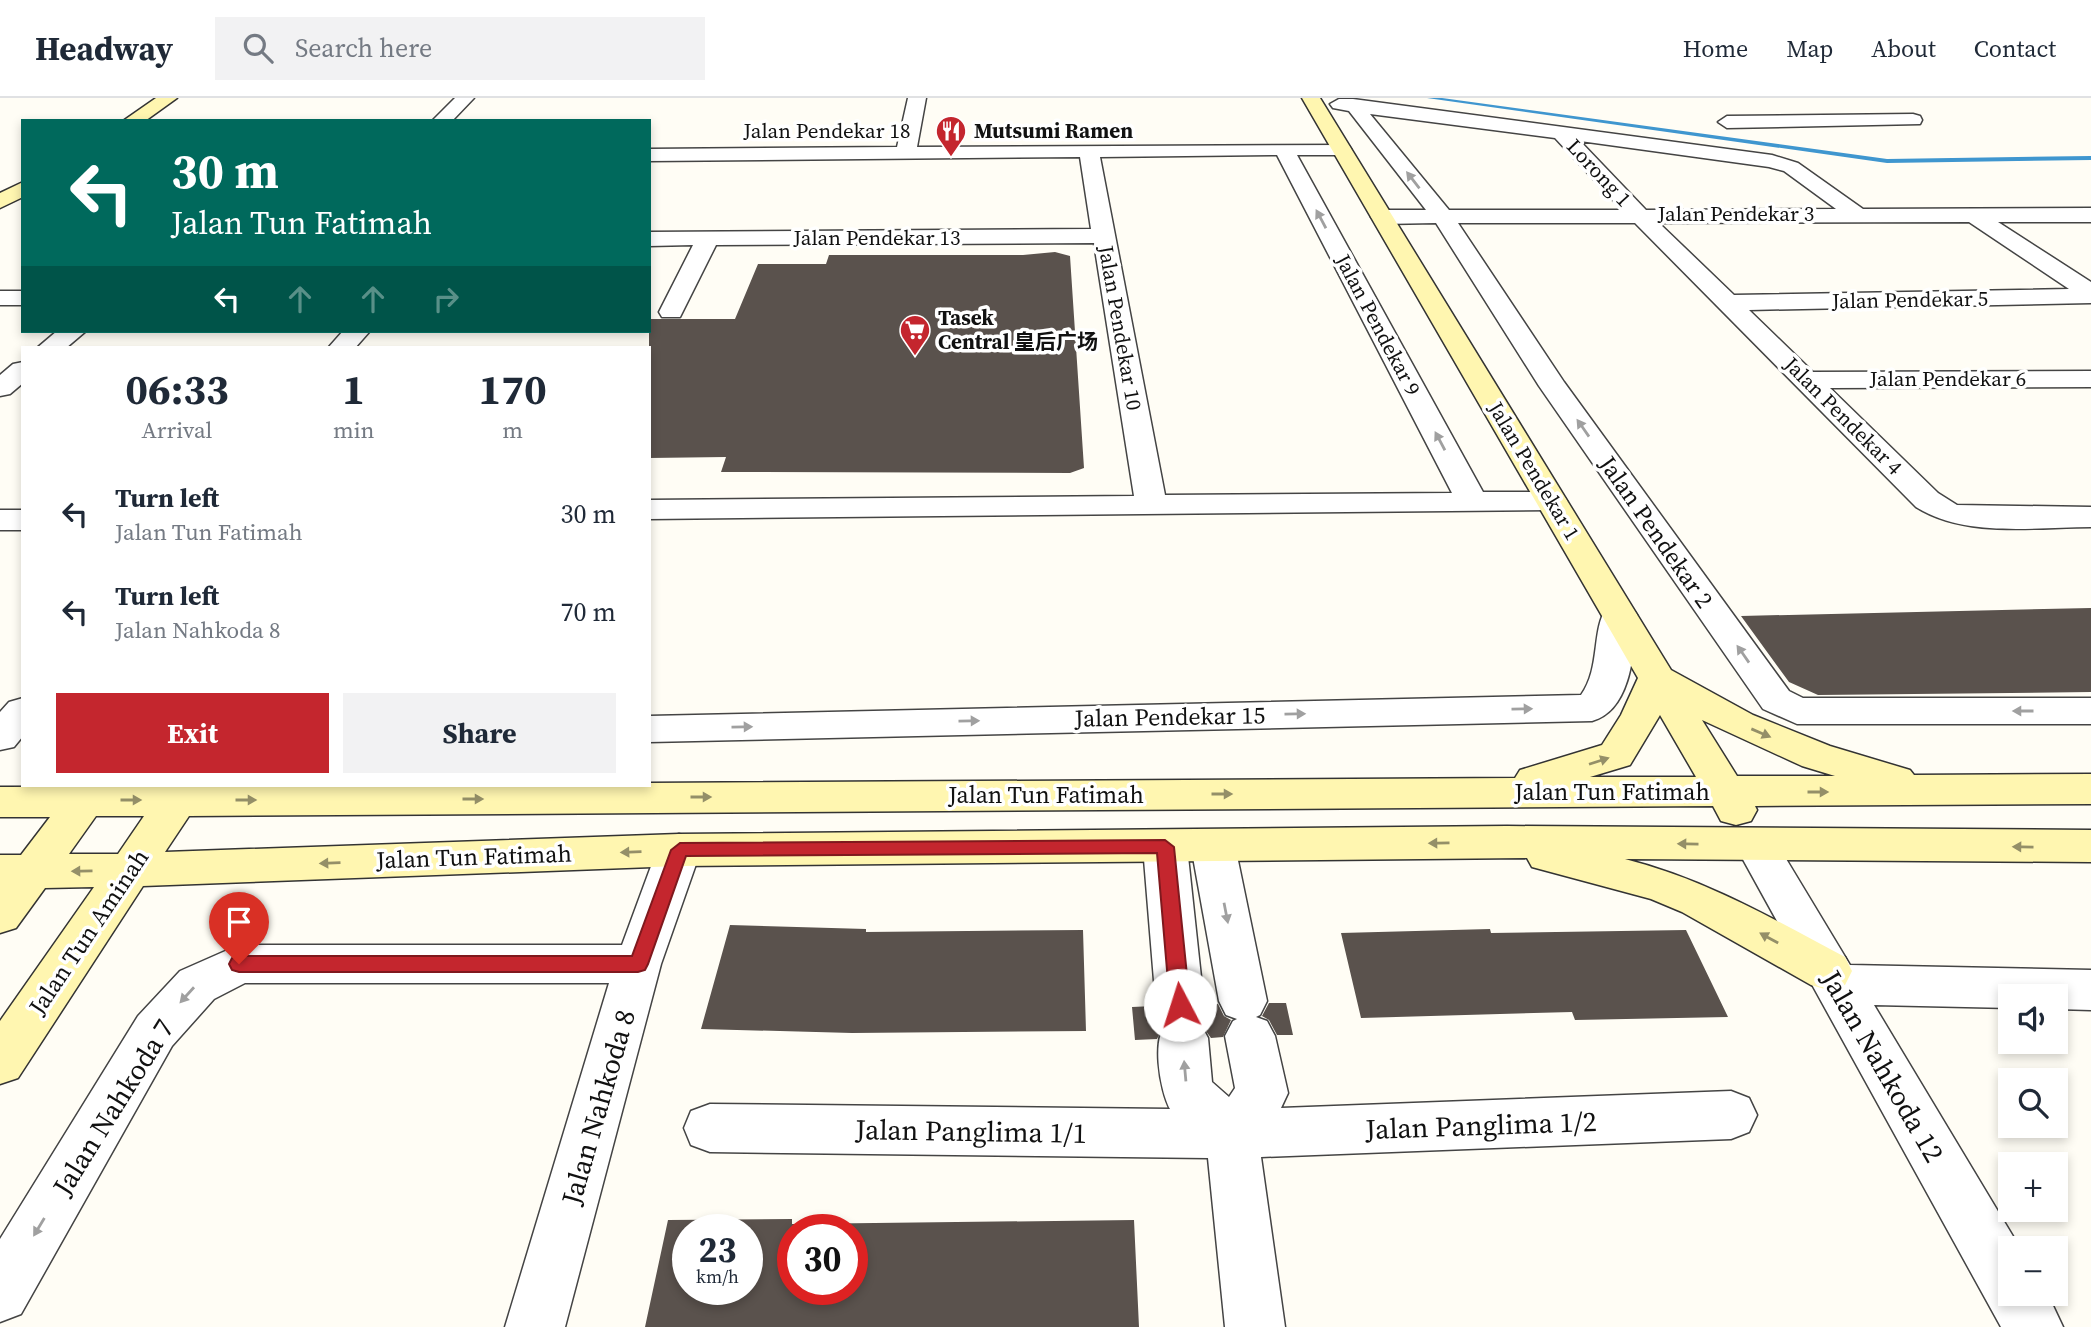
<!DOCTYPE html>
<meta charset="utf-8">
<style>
body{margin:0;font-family:"Source Serif 4","Noto Sans SC",serif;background:#f2f2f3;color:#1f2937;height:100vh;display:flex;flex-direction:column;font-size:26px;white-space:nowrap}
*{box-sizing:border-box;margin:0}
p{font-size:23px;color:#747a83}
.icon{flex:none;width:38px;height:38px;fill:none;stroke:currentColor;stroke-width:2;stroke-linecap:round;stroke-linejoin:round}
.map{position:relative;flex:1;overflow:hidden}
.details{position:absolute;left:21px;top:248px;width:630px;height:441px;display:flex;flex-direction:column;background:#fff;border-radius:0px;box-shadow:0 4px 10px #0003}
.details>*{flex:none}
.guide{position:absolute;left:21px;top:21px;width:630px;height:214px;border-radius:0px;box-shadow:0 4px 10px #0003;background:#00695c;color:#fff;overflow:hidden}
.buttons{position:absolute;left:1998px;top:886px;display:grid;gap:14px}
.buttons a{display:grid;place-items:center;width:70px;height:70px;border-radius:0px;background:#fff;box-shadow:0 4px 10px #0003;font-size:35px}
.speed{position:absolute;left:672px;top:1116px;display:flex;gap:14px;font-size:35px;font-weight:700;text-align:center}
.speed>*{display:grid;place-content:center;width:91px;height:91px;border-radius:50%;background:#fff;box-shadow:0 4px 10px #0003;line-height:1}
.speed small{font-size:18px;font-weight:400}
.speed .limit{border:10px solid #d22;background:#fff;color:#111}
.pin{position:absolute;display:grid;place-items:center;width:60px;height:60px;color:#fff;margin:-72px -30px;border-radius:50% 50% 50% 0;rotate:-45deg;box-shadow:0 0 7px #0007}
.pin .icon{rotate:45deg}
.me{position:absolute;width:77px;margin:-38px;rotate:355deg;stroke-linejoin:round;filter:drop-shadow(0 0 5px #0008)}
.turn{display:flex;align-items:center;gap:24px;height:147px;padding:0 35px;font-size:32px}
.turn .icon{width:91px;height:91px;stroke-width:2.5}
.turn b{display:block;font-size:49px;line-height:60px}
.lanes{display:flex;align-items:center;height:66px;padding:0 35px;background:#0003;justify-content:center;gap:35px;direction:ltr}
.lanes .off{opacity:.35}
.eta{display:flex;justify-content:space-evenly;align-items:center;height:119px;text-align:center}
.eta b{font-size:42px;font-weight:700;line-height:49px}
.button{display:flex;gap:14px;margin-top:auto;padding:14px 35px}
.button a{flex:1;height:80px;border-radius:0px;background:#c4262e;color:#fff;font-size:28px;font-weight:700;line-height:80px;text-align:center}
.button a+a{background:#f2f2f3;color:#1f2937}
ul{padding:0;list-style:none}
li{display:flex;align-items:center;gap:21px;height:98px;padding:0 35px}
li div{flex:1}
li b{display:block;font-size:26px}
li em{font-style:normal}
header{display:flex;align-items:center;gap:42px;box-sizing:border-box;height:98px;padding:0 35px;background:#fff;border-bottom:2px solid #e0e1e3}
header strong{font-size:33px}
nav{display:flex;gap:38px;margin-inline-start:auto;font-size:24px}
.search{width:490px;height:63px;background:#f2f2f3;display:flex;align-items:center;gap:18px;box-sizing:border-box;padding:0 24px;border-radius:0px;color:#747a83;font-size:26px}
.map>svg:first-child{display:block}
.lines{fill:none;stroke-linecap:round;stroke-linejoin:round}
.stream{fill:#3f96cf;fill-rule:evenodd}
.building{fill:#5a524d;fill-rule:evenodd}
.street-casing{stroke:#444;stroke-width:3}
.secondary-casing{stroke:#333;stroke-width:3}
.street{fill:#fff;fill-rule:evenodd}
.secondary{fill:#fff6b0;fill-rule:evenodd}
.oneway{fill:#a0a0a0}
.oneway2{fill:#948f68}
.route{fill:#c4262e;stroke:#7f191e;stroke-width:2}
.labels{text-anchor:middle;stroke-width:7;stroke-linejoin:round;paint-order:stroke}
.far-street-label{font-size:21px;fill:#111;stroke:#fff}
.far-poi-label{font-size:21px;font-weight:bold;fill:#111;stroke:#fff;text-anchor:start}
.street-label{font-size:24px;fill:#111;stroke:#fff}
.near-street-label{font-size:28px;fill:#111;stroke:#fff}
</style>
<header>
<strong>Headway</strong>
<div class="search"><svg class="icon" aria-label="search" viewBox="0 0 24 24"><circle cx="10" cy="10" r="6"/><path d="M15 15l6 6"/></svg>Search here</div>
<nav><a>Home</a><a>Map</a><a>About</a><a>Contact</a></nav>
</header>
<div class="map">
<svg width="2091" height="1229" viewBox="0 0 2091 1229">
<rect width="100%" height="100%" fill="#fffdf5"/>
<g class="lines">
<path class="stream" d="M1427,0H1442L1887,61L2091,58V62L1887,65Z"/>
</g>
<path class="building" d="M1055,154L1070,158L1084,370L1070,375L721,374L726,359L649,360V221H735L758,166H826L829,157H1023Z
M2091,510V594L1818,597L1789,584L1741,518Z
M730,827L866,831V834L1083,832L1086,933L852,935L701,931Z
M1490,831L1491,835L1686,832L1728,919L1575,922L1572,914L1361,920L1341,835Z
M1269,905H1286L1293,937H1277L1269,922L1262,918Z
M1218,906L1224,918L1231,922L1223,939L1211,940L1198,922L1207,907Z
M1154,908L1165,925L1157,941L1135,942L1132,909Z
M792,1121V1126L1134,1122L1139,1229H645L668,1122ZM688,1132H747V1192H688ZM793,1132H852V1192H793Z"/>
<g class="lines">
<g class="street-casing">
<path id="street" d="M455,0H474L452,23H432Z
M908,0H926L917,49L1348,47L1351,51L1348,55L1341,57H1297L1483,394H1551L1562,396L1567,403L1562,410L1551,412L649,421V402L1134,398L1094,145L716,147L680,219H662L659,214L693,147L649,148V134L1091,131L1080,59L649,63V51L897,49ZM1277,57L1452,395L1165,397L1100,59Z
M1353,1L1772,57L1798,65L1863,111L2091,110V124H1998L2091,184V205L1749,212L1813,274L2091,273V289L1830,290L1938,395L1957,407L2091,409V429C2034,429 1965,440 1916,409L1635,125H1458L1564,284L1789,593L1803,600H2091V626H1797L1763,611L1539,288L1436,125L1382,126L1371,119L1382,112H1426L1349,13L1333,10L1330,6L1339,1ZM1370,16L1555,40L1622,112H1449ZM1580,43L1769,69L1784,73L1836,111L1646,112ZM1969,124L2069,191L1734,197L1659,125Z
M1913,16L1920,18L1922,22L1920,26L1727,30L1718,24L1727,18Z
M0,193H23V207H0Z
M57,233H86L66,250H37Z
M343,233H370L355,250H328Z
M23,264V285L10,296L0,298V277L13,266Z
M0,412H23V432H0Z
M1619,506L1631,509L1637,517C1634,552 1632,612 1592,623L649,644V618L1581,597C1601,569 1591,532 1607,509Z
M23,600V638L14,649L0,652V614L9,604Z
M1756,731L1771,736L1850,867L2091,872V912L2056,911V898H2011V910L1874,907L2020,1150H2011V1195H2047L2063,1229H2001L1735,747L1741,736Z
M1213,732L1228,737L1235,748L1267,903L1260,917L1256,919L1267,923L1275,938L1288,995L1281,1010L1731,993L1749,1000L1757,1017L1749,1034L1731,1041L1261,1059L1285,1229H1225L1208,1060L710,1054L691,1047L684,1030L691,1013L710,1006L1170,1011C1160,993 1150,936 1169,924L1163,921L1156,907L1143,749L1150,738L1165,733L1180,738L1187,749L1204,907L1194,923L1200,925L1208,940L1212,984L1229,999L1235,990L1225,938L1233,923L1237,921L1226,917L1219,903L1191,748L1198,737Z
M679,736L694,741L701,752L661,866L565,1229H505L609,885H245L214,901L172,948L21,1216L0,1224V1141L138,918L180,873L239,847H622L657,752L664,741Z"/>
</g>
<g class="secondary-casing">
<path id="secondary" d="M156,0H177L145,23H123Z
M1302,0H1320L1671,572L1753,617L1830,648L1910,672L1914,677L2091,676V706L1755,708L1757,712L1751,723L1736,727L1721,723L1713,708L189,718L165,754L679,736L1507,728L2091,732V764L1625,761C1705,781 1773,821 1845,859L1852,873L1845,887L1828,892L1811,887L1682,814L1651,801L1532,769L1527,760L679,768L143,788L18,980L0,986V923L94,789L45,790L16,830L0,835V757H21L50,719H0V689L649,688V685L1515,680L1520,672L1602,647L1621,617L1638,580ZM1660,617L1696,679H1590L1630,667ZM1702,622L1802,668L1835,678H1737ZM96,718H144L118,756H69Z
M23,84V99L0,110V95Z"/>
</g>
<use href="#street" class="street"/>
<use href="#secondary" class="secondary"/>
</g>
<defs><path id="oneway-solid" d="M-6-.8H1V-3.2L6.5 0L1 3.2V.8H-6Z" transform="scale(1.75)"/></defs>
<g class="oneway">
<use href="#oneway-solid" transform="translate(1413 82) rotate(-128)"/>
<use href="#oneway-solid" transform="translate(1321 121) rotate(-118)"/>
<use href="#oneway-solid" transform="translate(1583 330) rotate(-125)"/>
<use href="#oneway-solid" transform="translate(1440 343) rotate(-118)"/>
<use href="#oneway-solid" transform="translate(1743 556) rotate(-125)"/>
<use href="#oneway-solid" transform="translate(1522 611) rotate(-1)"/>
<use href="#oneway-solid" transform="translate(2023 613) rotate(-180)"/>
<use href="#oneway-solid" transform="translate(1295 616) rotate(-1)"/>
<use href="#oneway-solid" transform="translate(969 623) rotate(-1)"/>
<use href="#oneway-solid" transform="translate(742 629) rotate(-1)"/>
<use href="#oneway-solid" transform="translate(1226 815) rotate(79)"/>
<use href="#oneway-solid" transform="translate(187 897) rotate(132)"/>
<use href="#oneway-solid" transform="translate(1185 973) rotate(-95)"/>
<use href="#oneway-solid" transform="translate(39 1129) rotate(121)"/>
</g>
<g class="oneway2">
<use href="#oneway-solid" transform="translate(1761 635) rotate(23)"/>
<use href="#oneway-solid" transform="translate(1599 663) rotate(-18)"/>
<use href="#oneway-solid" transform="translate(1818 694)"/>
<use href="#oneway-solid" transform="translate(1222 696)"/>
<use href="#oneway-solid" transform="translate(701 699)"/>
<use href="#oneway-solid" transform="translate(473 701)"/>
<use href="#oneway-solid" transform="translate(131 702)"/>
<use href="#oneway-solid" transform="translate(246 702)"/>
<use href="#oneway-solid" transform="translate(1439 745) rotate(179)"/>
<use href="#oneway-solid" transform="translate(1688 746) rotate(-179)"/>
<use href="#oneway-solid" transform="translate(2023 749) rotate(-179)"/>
<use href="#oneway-solid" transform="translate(631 754) rotate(178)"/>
<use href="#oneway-solid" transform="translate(330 765) rotate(178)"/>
<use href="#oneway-solid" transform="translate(82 773) rotate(179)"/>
<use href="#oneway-solid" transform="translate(1769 840) rotate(-151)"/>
</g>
<path class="route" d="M1165,742L1174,749L1190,907L1187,913L1180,916L1173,913L1170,907L1157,755L686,758L648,866L645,872L638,874H239L232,872L229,866L232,860L239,858H632L671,752L680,745Z"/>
<defs>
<g id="restaurant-pin" transform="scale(1.575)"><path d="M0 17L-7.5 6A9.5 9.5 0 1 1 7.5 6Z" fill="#c4262e" stroke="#fff"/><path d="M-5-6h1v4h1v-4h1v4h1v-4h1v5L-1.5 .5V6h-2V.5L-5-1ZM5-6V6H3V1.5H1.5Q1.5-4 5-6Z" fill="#fff"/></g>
<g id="supermarket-pin" transform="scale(1.575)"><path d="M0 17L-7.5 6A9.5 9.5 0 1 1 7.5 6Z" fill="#c4262e" stroke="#fff"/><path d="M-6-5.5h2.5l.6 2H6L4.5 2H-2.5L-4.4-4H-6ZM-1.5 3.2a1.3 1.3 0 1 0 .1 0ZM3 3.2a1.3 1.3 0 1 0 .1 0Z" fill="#fff"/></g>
</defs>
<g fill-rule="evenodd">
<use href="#restaurant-pin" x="951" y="33"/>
<use href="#supermarket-pin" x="915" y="232"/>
</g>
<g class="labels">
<g class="far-street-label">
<text x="827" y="40">Jalan Pendekar 18</text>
<text transform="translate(1599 75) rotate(47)" y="7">Lorong 1</text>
<text x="1736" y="123">Jalan Pendekar 3</text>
<text x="877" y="147">Jalan Pendekar 13</text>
<text transform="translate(1910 202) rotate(-1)" y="7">Jalan Pendekar 5</text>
<text transform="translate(1378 227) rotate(62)" y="7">Jalan Pendekar 9</text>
<text transform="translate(1120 230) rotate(80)" y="7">Jalan Pendekar 10</text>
<text x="1948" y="288">Jalan Pendekar 6</text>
<text transform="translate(1843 318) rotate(45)" y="7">Jalan Pendekar 4</text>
<text transform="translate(1534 373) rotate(59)" y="7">Jalan Pendekar 1</text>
</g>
<g class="far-poi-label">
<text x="974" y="40">Mutsumi Ramen</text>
<text x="938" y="227">Tasek<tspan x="938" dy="24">Central 皇后广场</tspan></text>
</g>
<g class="street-label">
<text transform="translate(1656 434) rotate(55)" y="8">Jalan Pendekar 2</text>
<text transform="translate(1170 619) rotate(-1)" y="8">Jalan Pendekar 15</text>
<text x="1612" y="702">Jalan Tun Fatimah</text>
<text x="1046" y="705">Jalan Tun Fatimah</text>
<text transform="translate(474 759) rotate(-2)" y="8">Jalan Tun Fatimah</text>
<text transform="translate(89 834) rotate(-56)" y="8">Jalan Tun Aminah</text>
</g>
<g class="near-street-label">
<text transform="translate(1883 968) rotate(60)" y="10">Jalan Nahkoda 12</text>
<text transform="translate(113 1009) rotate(-58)" y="10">Jalan Nahkoda 7</text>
<text transform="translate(598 1009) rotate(-74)" y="10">Jalan Nahkoda 8</text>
<text transform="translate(1481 1027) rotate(-2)" y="10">Jalan Panglima 1/2</text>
<text transform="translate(971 1033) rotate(1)" y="10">Jalan Panglima 1/1</text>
</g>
</g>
</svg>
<div class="buttons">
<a><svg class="icon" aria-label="sound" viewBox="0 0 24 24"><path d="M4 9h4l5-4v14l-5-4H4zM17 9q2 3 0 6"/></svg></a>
<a><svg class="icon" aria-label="search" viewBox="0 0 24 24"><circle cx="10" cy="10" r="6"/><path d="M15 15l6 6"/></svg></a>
<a>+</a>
<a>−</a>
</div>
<div class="speed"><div>23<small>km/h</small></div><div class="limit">30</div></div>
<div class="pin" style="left:239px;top:866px;background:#d93025"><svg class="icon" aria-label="arrive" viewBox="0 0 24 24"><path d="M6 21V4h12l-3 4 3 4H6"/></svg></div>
<svg class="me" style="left:1180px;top:907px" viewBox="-20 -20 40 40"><circle r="19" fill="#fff"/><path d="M0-13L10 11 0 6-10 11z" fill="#c4262e"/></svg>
<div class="guide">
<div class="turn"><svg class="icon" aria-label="left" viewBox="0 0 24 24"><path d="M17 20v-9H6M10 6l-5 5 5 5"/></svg><div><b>30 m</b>Jalan Tun Fatimah</div></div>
<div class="lanes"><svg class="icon" aria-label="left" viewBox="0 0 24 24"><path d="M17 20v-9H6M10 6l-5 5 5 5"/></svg><svg class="icon off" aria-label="ahead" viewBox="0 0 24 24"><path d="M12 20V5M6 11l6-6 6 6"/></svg><svg class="icon off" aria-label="ahead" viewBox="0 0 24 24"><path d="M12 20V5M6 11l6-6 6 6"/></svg><svg class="icon off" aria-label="right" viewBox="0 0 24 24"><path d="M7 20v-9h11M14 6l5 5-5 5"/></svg></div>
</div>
<section class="details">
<div class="eta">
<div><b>06:33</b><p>Arrival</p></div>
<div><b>1</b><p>min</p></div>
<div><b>170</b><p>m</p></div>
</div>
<ul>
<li><svg class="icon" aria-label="left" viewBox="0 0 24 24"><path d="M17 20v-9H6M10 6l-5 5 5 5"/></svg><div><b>Turn left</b><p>Jalan Tun Fatimah</p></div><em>30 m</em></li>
<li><svg class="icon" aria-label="left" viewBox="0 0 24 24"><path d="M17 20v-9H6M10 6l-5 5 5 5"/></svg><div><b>Turn left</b><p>Jalan Nahkoda 8</p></div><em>70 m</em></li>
</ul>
<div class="button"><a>Exit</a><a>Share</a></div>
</section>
</div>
